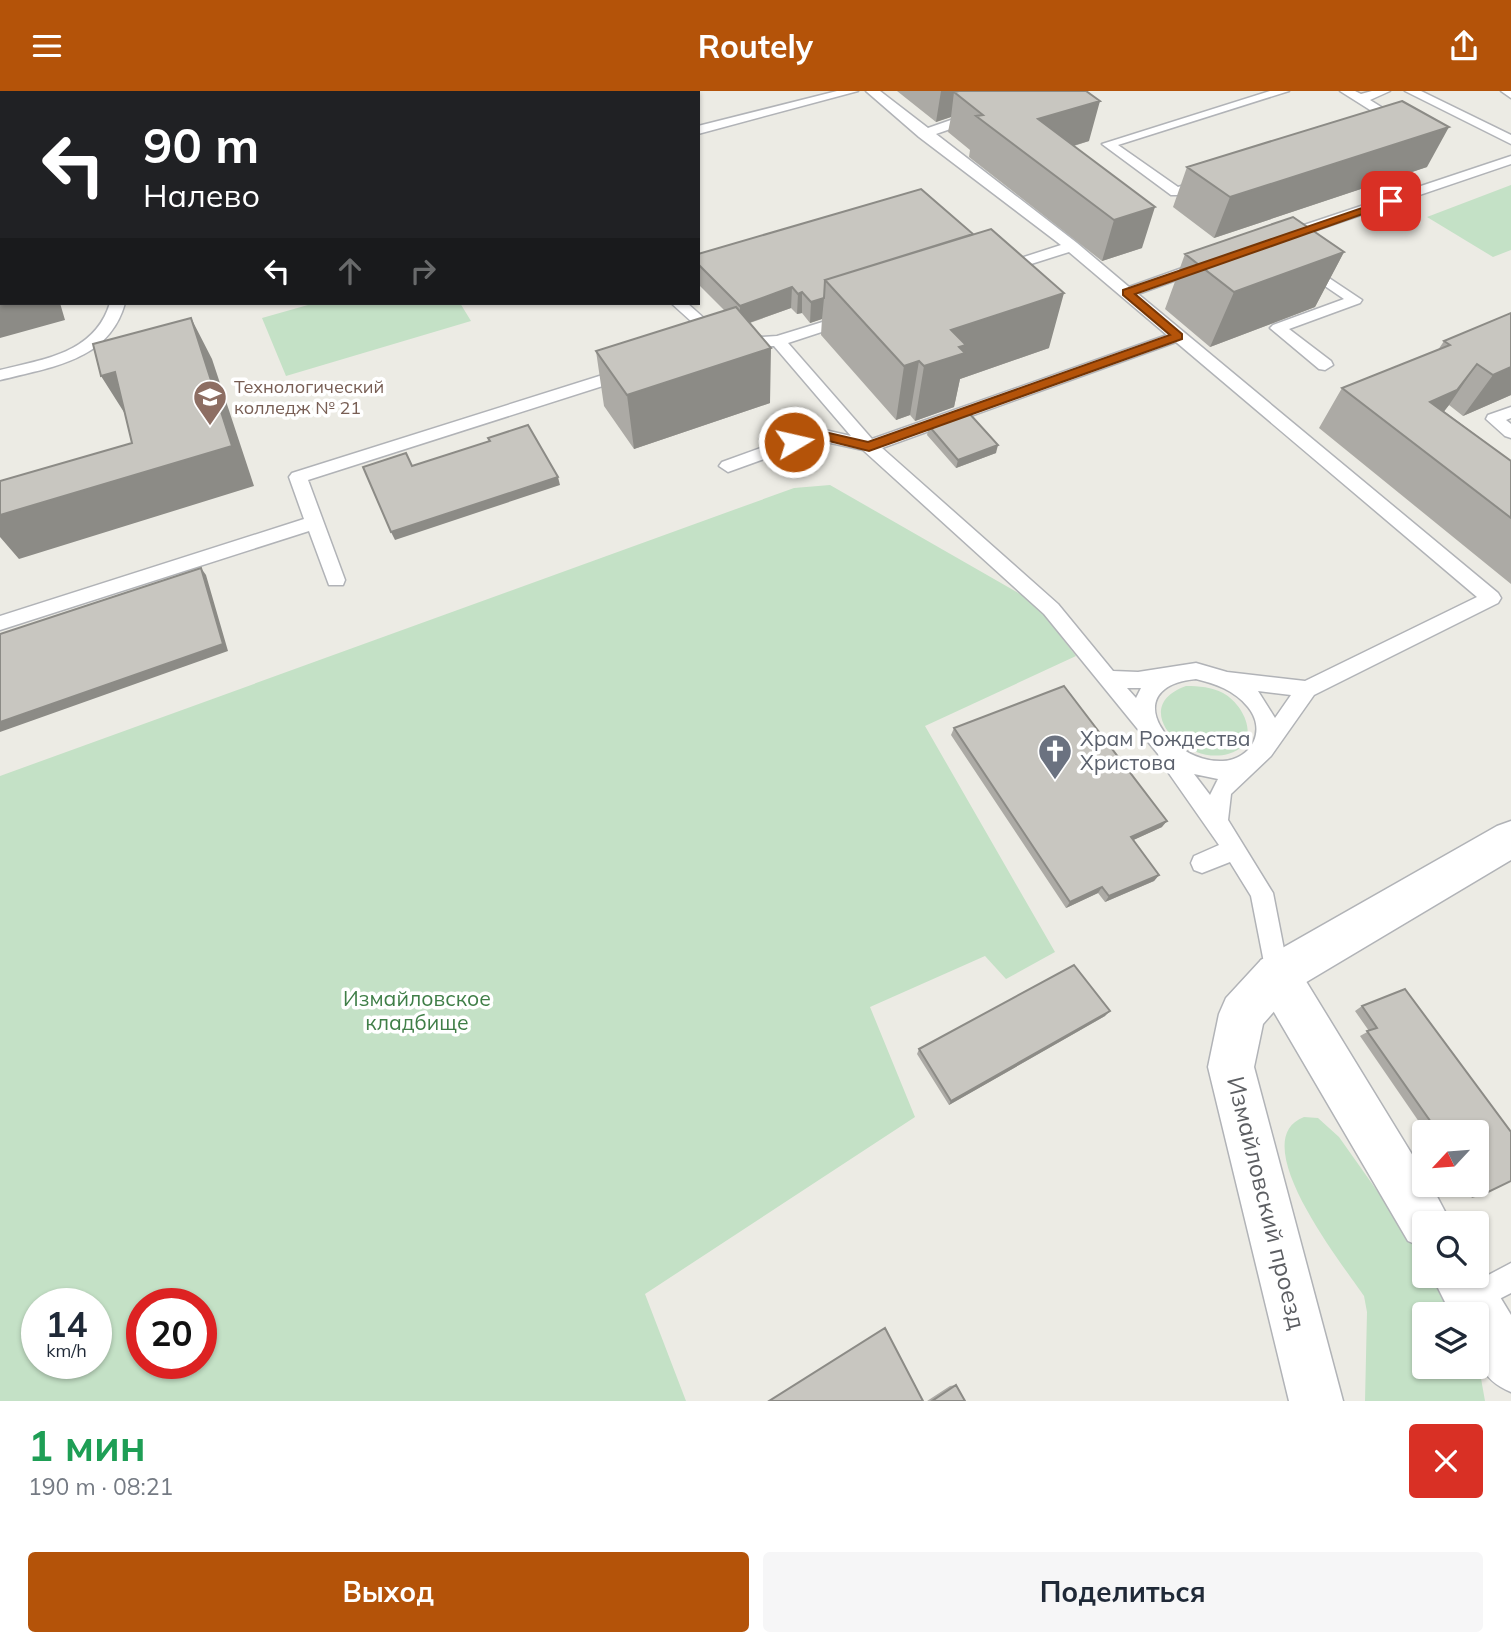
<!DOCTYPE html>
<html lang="ru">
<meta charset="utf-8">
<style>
body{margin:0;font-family:Mulish,sans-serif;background:#f6f6f7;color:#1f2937;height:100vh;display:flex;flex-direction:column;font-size:26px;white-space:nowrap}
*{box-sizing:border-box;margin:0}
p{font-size:23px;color:#747a83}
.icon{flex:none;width:38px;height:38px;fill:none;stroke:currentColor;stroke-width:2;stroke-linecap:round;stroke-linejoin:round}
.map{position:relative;height:1310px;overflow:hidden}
.sheet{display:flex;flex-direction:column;background:#fff;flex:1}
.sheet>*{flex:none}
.hud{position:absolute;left:0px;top:0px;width:700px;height:214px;box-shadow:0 2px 5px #0004;background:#202124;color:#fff;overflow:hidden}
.needle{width:46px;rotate:244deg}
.buttons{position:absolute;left:1412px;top:1029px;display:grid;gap:14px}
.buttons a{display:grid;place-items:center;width:77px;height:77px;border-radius:7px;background:#fff;box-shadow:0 2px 5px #0004;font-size:35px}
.speed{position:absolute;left:21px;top:1197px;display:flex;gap:14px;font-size:35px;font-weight:700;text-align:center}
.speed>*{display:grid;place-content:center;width:91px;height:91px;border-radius:50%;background:#fff;box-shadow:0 2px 5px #0004;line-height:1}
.speed small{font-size:18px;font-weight:400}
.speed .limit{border:10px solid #d22;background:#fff;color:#111}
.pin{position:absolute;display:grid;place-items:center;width:60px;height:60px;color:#fff;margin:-30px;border-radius:14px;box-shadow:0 4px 10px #0006}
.me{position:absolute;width:77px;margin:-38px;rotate:81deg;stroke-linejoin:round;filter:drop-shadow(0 0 5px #0008)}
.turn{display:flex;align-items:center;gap:24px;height:147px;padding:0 28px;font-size:32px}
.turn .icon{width:91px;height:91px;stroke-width:2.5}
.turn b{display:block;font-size:49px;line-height:60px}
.lanes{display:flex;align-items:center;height:66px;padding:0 28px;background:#0003;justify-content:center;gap:35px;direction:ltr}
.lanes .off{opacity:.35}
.round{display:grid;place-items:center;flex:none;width:74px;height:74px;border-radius:7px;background:#f6f6f7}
.summary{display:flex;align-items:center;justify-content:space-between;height:119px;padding:0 28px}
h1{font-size:42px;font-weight:700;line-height:52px;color:#1e9e55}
.primary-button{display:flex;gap:14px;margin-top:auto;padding:14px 28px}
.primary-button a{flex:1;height:80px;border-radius:7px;background:#b45309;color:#fff;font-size:28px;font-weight:700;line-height:80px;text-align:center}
.primary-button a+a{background:#f6f6f7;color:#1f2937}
header{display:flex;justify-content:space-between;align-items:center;height:91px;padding:0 28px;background:#b45309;color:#fff;font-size:32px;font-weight:700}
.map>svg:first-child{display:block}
.green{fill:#c4e1c6;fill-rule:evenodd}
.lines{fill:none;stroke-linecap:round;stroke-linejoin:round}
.service-casing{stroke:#b1b3b7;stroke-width:3}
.minor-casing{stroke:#b1b3b7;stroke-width:3}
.tertiary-casing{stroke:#b1b3b7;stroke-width:3}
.service{fill:#fff;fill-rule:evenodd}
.minor{fill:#fff;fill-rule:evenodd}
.tertiary{fill:#fff;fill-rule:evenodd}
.wall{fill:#acaaa5}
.shaded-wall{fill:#8c8b86}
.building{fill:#c8c6c0;stroke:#8c8b86;stroke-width:2}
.route{fill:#b45309;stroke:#753606;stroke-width:2}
.labels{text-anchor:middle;stroke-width:7;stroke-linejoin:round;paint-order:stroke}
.far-education-label{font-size:18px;fill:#785e54;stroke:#fff;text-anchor:start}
.worship-label{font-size:21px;fill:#5b616d;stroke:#fff;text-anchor:start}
.park-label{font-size:21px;fill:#3f7e47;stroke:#fff}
.near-street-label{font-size:24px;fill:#5c5e62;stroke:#fff}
</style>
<header><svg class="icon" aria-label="menu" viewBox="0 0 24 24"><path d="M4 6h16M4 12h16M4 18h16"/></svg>Routely<svg class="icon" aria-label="share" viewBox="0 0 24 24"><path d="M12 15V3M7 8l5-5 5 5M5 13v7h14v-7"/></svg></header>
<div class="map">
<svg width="1511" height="1310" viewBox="0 0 1511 1310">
<rect width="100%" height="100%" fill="#ecebe4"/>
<path class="green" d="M1511,94V159L1493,166L1427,126Z
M315,212H460L471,230L286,285L262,227Z
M830,394L1034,511L1076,565L925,635L1055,861L1006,888L985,865L870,916L915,1026L645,1203L686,1310H0V685L794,397ZM37,1213H96V1272H37ZM142,1213H201V1272H142Z
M1186,595C1199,595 1212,596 1223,602C1245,614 1263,653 1228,663C1185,675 1127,616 1186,595Z
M1304,1026L1318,1027L1339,1046L1424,1166V1185H1439L1452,1200L1462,1223H1424V1276H1477V1265L1485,1310H1365L1367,1221L1364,1205C1343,1174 1243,1049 1304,1026Z"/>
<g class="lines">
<g class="service-casing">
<path id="service" d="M64,0H76L77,2H65Z
M244,0H263L243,2Z
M469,0H481L482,2H470Z
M631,0H649L630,2Z
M837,0H858L698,43V35Z
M866,0H880L928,37L971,22H979V28L936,43L1077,152L1129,196L1199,171H1209L1211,174L1209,177L1138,203L1498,502L1501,507L1498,512L1314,604L1271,665L1231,703L1228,729L1273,802L1289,884L1286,892L1277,896L1268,892L1251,805L1230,771L1202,782L1194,779L1191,772L1194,765L1219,754L1161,671L1158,663L1044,523L863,359L817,349L728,381L719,375L722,371L816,337L851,345L774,255L736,256L728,251L731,248L777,245L842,225H852L855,228L852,231L788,252L872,348L1167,244L1069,161L1006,181H996L994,178L996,175L1061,154L919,46ZM1176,251L1477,506L1305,590L1227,581L1196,572L1138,581L1113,580L1058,513L882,357ZM1196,588C1216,593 1234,599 1248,616C1267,639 1252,668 1223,670C1170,673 1115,596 1196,588ZM1127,597H1141L1136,607ZM1258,600L1291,604L1275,627ZM1194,683L1218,688L1210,704Z
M1270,0H1289L1118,54L1178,96L1204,88L1211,92L1181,104H1171L1102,53Z
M1340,0H1355L1361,3L1372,0H1390L1370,9L1402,29L1395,34H1387L1386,29Z
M1405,0H1421L1511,44V53Z
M1501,0H1511V7Z
M1511,65V73L1287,149L1282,150L1275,146L1277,143Z
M1305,171L1362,209L1360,212L1289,238L1331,270L1333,274L1325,279L1319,278L1270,237L1273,234L1344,208L1300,178L1298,175Z
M110,212H125C109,270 51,276 0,289V279C45,268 95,262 110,212Z
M671,212H687L723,244L726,247L723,250H713Z
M628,276L636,281L634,285L308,389L345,489L343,494H329L309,440L0,539V525L304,428L289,386L292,382Z
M1511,316V327L1506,329L1511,333V347L1505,345L1486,328L1488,324Z
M1511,1172V1202L1472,1222L1462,1218L1458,1208L1462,1198Z"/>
</g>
<g class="minor-casing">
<path id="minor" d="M1277,863L1293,869L1424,1083V1094H1431L1451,1132H1424V1157L1408,1150L1261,899L1255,884L1261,869Z
M1477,1168L1511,1224V1301C1473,1285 1477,1260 1477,1223H1451L1432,1185H1477Z"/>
</g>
<g class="tertiary-casing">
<path id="tertiary" d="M1511,730V769L1293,899L1263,933L1254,976L1343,1310H1289L1208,976L1219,923L1226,907L1261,869L1497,735Z"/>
</g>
<use href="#service" class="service"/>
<use href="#minor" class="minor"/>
<use href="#tertiary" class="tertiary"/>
</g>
<path class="wall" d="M897,0H1086L1089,50L1074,55L1142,157L1102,170L969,66L970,59L948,41L951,26L936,31Z
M1187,76H1427L1214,147L1173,116Z
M921,98L1049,257L960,288L954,316L915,330L910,324L896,329L821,244L822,228L810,232L802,222L797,223L791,217L750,232L770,312L634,358L604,315L596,260L725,220L698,193V163Z
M1344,161L1315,216L1210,256L1165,218L1185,163Z
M1511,222V304L1463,325L1449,314L1444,320L1511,370V493L1319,337L1342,297L1438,259L1444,250Z
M929,335L996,362L956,377L927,344Z
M954,637L1162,736L1133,749L1159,784L1154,790L1105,811L1098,802L1066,817L951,644Z
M1362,915L1511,1041L1482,1104L1472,1107L1463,1094H1477V1041H1426L1360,945L1369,940L1355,920Z
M1105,925L949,1014L917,963L919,958Z
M956,1294L965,1310H927L950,1295Z"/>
<path class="shaded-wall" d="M941,0H1024L954,1L951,26L936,31Z
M0,5L2,8V43L0,36Z
M1100,10L1089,50L1032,67L1038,28Z
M1449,36L1427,76L1214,147L1230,106Z
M1155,116L1142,157L1102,170L1114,129Z
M1344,161L1315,216L1210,256L1234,201Z
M2,187V212H60L65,229L0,247V188Z
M792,196L791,217L740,235V215Z
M802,201V222L797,223L798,203Z
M1064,202L1049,257L960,288L954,316L915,330L924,275L951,239Z
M824,207L822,228L810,232L811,211Z
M191,227L212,268L254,395L19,468L0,446V424L232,355Z
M771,257L770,312L634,358L627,304Z
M919,270L910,324L896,329L904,275Z
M1477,273L1449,314L1429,340L1430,311Z
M1511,276V304L1463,325L1493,284Z
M115,281L127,326L101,285Z
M998,354L996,362L956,377L958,369Z
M558,386L560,394L395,449L391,441Z
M201,477L206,484L228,560L0,641V631Z
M1167,730L1162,736L1127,752L1131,746Z
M1159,784L1154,790L1105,811L1109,805Z
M1102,796L1098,802L1066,817L1070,811Z
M1110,920L1105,925L949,1014L951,1010Z"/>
<path class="building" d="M959,0H1086L1100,10L1038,28L1155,116L1114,129L976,25L983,24L954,1Z
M1402,10L1449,36L1230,106L1187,76Z
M0,36L2,43V187L0,188Z
M921,98L973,143L825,189L824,207L811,211L802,201L798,203L792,196L740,215L698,173V163Z
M1293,126L1344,161L1234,201L1185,163Z
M991,138L1064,202L951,239L966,254L959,256L965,262L924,275L919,270L904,275L825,189Z
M736,216L771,257L627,304L596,260Z
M1511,222V276L1493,284L1477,273L1457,299L1430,311L1511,370V427L1342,297L1450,254L1444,250Z
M191,227L232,355L0,424V390L132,352L115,281L101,285L93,253Z
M968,321L998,354L958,369L929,335Z
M528,334L558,386L391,441L363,376L406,362L412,375L490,350L488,347Z
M201,477L223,553L0,631V543Z
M1064,595L1167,730L1131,746L1159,784L1109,805L1102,796L1070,811L954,637Z
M1074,874L1110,920L951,1010L919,958Z
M1405,898L1511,1041V1090L1482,1104L1475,1094H1477V1041H1438L1367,940L1377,937L1362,915Z
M885,1237L923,1310H769Z
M956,1294L965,1310H932Z"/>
<path class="route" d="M1391,107L1396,110L1394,112L1135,203L1182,243V248L869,360L817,347L794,355L788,351L816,339L868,351L1170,244L1123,204V199Z"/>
<defs>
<g id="university-pin" transform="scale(1.75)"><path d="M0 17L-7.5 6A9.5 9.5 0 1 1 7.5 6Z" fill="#8d6e63" stroke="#fff"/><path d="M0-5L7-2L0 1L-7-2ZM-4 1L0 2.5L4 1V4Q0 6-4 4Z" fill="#fff"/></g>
<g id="church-pin" transform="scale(1.75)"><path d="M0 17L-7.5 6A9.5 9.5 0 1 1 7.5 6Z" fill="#6b7280" stroke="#fff"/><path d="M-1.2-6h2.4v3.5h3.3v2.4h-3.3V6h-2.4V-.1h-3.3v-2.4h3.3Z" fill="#fff"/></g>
</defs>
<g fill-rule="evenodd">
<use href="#university-pin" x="210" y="306"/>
<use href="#church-pin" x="1055" y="660"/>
</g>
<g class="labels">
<g class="far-education-label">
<text x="234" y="302">Технологический<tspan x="234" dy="21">колледж № 21</tspan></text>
</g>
<g class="worship-label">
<text x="1080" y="655">Храм Рождества<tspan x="1080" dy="24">Христова</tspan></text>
</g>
<g class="park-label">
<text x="417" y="915">Измайловское<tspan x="417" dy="24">кладбище</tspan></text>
</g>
<g class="near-street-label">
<text transform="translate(1266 1112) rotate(76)" y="8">Измайловский проезд</text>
</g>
</g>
</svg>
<div class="buttons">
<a><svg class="needle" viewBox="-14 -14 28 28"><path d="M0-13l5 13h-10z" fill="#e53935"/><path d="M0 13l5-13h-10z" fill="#747a83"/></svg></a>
<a><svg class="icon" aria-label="search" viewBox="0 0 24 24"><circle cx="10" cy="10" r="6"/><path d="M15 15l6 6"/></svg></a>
<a><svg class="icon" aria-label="layers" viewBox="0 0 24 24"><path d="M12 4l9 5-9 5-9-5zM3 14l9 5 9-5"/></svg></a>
</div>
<div class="speed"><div>14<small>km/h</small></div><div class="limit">20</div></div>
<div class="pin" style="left:1391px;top:110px;background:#d93025"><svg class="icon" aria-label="arrive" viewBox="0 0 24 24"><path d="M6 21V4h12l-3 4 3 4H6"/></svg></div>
<svg class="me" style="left:794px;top:351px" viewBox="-20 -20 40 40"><circle r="17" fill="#b45309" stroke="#fff" stroke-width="3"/><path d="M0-11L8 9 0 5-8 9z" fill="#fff"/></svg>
<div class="hud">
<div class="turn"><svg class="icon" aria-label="left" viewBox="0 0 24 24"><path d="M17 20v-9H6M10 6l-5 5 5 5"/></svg><div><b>90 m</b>Налево</div></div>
<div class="lanes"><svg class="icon" aria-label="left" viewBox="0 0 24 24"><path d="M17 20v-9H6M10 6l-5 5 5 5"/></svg><svg class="icon off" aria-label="ahead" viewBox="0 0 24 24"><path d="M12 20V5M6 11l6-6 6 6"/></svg><svg class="icon off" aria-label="right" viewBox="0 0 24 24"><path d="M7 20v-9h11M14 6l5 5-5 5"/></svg></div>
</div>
</div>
<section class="sheet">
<div class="summary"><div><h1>1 мин</h1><p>190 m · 08:21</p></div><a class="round" style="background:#d93025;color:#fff"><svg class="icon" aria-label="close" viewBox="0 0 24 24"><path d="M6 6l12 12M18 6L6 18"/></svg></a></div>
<div class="primary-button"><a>Выход</a><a>Поделиться</a></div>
</section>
